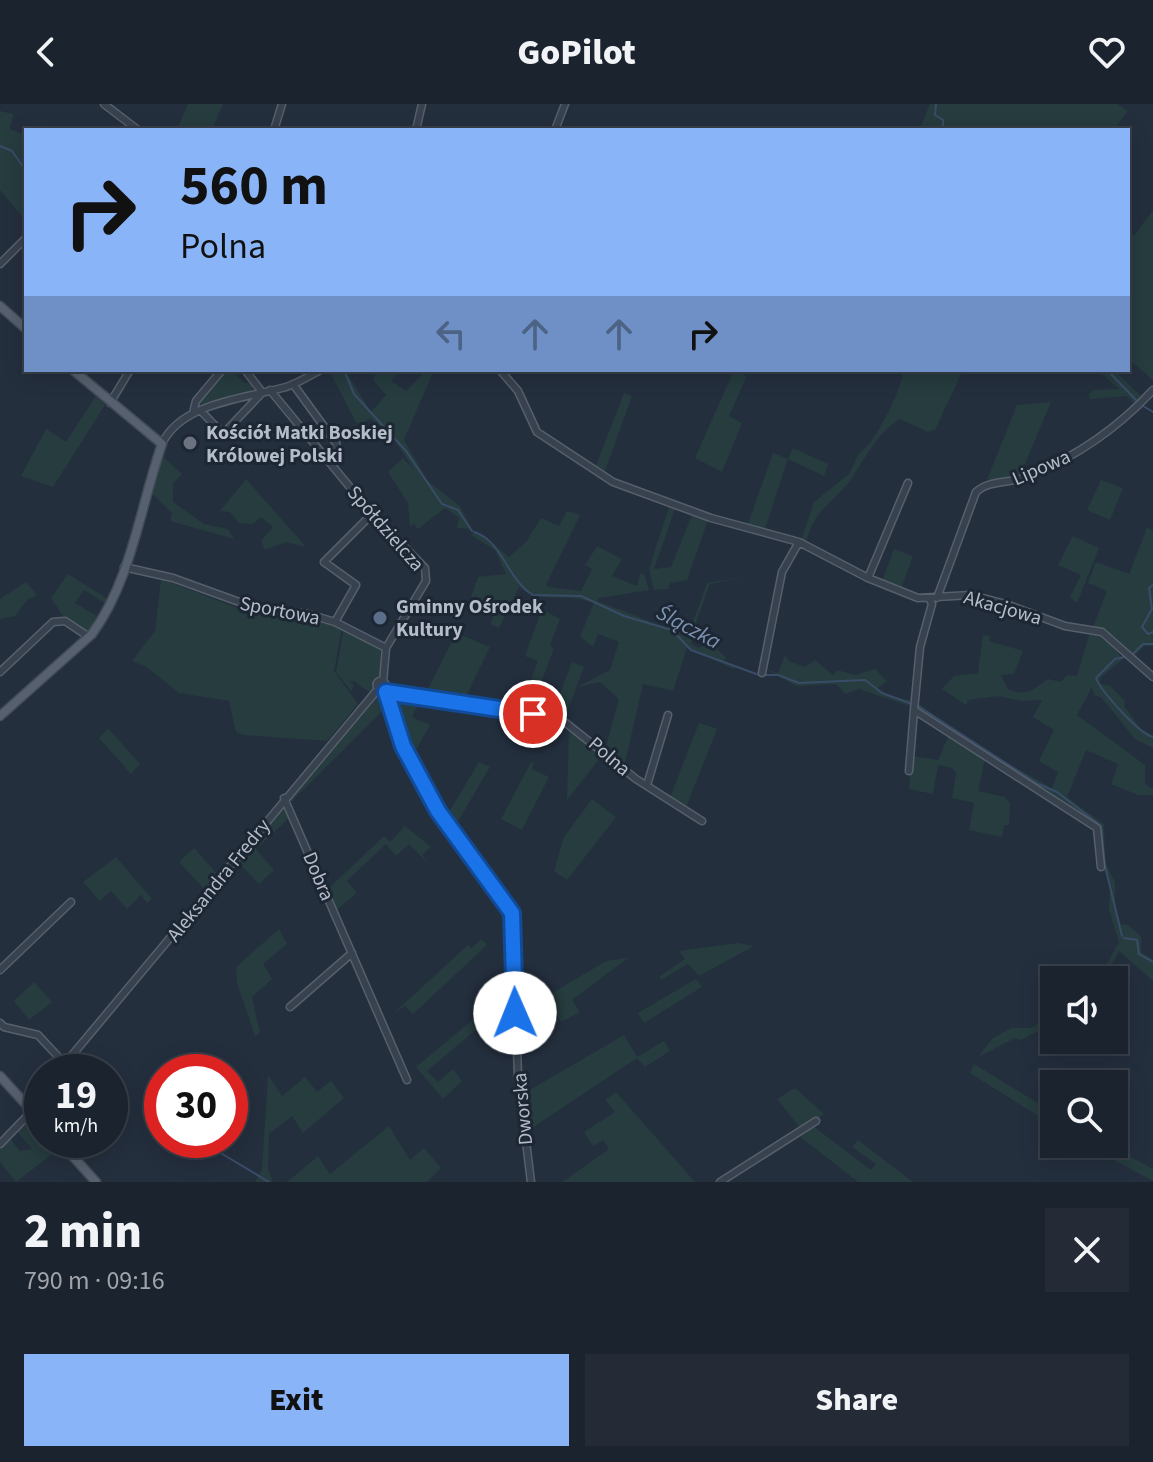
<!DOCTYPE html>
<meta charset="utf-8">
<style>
body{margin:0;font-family:"Source Sans 3",sans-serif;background:#242b36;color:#f1f3f6;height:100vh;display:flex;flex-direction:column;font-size:30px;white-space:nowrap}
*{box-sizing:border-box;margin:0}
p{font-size:26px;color:#a0a4aa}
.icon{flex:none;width:44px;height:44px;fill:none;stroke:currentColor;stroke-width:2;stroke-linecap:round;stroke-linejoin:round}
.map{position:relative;height:1078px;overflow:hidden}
.details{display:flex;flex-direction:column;background:#1b232e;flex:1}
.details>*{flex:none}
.guide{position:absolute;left:24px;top:24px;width:1106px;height:244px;border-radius:0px;box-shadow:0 4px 20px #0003,0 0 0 2px #39404a;background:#8ab4f8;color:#111;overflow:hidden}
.fabs{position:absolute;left:1040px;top:862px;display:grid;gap:16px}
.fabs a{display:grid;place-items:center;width:88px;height:88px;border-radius:0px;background:#1b232e;box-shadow:0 4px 20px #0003,0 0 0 2px #39404a;font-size:40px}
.speed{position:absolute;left:24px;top:950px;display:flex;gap:16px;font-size:40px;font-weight:700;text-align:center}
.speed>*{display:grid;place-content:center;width:104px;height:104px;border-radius:50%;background:#1b232e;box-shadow:0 4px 20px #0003,0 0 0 2px #39404a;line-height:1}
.speed small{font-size:20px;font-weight:400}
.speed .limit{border:12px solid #d22;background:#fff;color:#111}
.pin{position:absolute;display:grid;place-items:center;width:68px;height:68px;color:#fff;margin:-34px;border:4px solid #fff;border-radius:50%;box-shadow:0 2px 8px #0007}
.me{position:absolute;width:88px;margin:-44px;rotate:359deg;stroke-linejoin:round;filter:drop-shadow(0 0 6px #0008)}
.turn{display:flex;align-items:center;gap:28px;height:168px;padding:0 24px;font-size:36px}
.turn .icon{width:104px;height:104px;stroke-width:2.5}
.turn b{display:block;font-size:56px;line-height:68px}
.lanes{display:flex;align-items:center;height:76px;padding:0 24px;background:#0003;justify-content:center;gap:40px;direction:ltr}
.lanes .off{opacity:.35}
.round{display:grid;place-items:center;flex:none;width:84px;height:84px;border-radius:0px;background:#242b36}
.head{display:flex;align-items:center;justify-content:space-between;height:136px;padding:0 24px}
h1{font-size:48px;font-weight:800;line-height:60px}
.action{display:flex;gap:16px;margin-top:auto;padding:16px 24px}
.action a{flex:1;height:92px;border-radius:0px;background:#8ab4f8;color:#111;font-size:32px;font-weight:800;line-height:92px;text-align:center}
.action a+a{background:#242b36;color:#f1f3f6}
header{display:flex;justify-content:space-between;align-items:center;height:104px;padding:0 24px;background:#1b232e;font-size:36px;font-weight:800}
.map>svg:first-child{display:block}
.green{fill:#263c3f}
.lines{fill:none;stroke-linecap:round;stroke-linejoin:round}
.stream{stroke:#394c67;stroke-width:2}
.minor-casing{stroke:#565f6c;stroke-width:9}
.major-casing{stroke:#414a57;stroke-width:11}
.minor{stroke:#38414e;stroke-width:6}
.major{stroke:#56606e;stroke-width:8}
.route-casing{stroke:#114b97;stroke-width:20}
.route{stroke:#1a73e8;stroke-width:14}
.worship-dot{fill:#6b7280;stroke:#1d2633;stroke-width:3}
.service-dot{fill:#5c6f8a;stroke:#1d2633;stroke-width:3}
.labels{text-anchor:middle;stroke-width:6;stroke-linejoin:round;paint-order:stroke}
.poi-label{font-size:20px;font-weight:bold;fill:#b4bcc9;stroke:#1d2633;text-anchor:start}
.street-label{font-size:20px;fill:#b4bcc9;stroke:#1d2633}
.water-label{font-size:22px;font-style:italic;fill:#7c92b1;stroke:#1d2633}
</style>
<header><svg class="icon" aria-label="back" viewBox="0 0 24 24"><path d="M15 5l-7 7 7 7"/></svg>GoPilot<svg class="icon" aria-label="heart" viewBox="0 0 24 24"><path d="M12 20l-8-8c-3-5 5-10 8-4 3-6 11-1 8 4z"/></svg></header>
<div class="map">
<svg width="1153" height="1078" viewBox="0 0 1153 1078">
<rect width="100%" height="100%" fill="#242f3e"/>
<path class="green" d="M188,0H223L212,26L177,25Z
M930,0H1117L1128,7L1114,26H919Z
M0,7L13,10L10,25L23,30L26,27L24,115L0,86Z
M1153,106V276L1128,255V127L1134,132Z
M225,266H238L235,270L245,279H252V287L201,301L200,297Z
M329,266H345L371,308L386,291L373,276L377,266H402L391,277L406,287L426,266H434L404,336L428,377L460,402L472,425L457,424L459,414L445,404L418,425L414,420L410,423L408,399L388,368L403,354L414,366L394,335H389L391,332L370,314L361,322L355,317Z
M734,266L747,272L729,312L742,319L722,368L695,354Z
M903,266H963L935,326L928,328L900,315C874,332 866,354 849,378C830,402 815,405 806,438L801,436L814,398L849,370L859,349C874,342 903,284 903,266Z
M1097,266H1114L1142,293L1135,300L1127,292L1091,295L1088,291L1094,286L1119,285Z
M624,289L632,292L604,370L595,364Z
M96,292L105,301L53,383L21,372L46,325L66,338Z
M1051,298L1019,374L987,376L1017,301Z
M793,344L828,360L824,372L788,355L765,425L748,420L773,349L788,355Z
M162,352L182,370L173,380V398L204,420L228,425L234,435L170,417L172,409L151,388Z
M246,375L306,443L286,438L265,446L261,437L273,423L261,413L253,420L239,419L230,408L220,407Z
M1101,376L1123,384L1110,416L1087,406Z
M669,403L675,405L654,465L671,463L692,411L708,416L687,476L670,479L668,485L654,486L649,465Z
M567,407L580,411L546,481L549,483L581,487L592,465L585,461L597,442L622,455L612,472L637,482L640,470H644L649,486L599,494L597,497L688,532L707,479L751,472L710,480L696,518L700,529L695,528L691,540L699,544L708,538L726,553L724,558L738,563L734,565L687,544L673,587L643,580L624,663L605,646L619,595L600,578L577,583L610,566L619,538L598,530L593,543L580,532L594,499C569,488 540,501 519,483L499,524L490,520L497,504L471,493L478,473L506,470L495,446L471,431L476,427L509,453L526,438L541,414L559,422Z
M1147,424L1153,426V542H1144L1132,554L1113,532L1093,523L1107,487L1088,479L1096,458L1129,470Z
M1073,432L1099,444L1077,499L1070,493L1081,471L1058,461Z
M894,445L913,452L901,485L882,477Z
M68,470L108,495L106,500L84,486L75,499L99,513L88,529L65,515L51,494Z
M161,475L243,506L245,503L248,509L252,506L253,509H268L270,513L275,509V512L310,514L342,524L334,567L358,600L327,637L244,631L236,628L229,597L179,589L148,564L132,557L155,527Z
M26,478L37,491L27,496L15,512L0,515V495Z
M542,505L560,515L550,541L554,544L530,608L520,606L538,557L525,552Z
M344,524L381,546L380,572L370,589L354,577L350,578L354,582L351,587L336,568Z
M1090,528L1106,534L1123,555L1100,574V580L1110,582L1125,597L1124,602L1141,625L1153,631V644L1135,635L1102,594L1094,591L1092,583L1077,611L1145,661V680L1153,685V691H1138L1111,680L1118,660L1086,646L1067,693L1104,720L1105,757L1115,779V801L1121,821L1126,820L1141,832V848L1153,855V877L1119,847L1103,876H1098L1119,838L1109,806L1110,782L1100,755L1097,721L917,606L916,598L979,643L1052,684L1058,668L1039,657L1054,626L1033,613L1042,596L1022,597L998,592L968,596L966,601L942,585L954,572L978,569L983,531L990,532L989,537L1023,547L1014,570L1001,571L1008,585C1026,593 1033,586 1048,575L1061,578L1067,571L1077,572Z
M456,529L490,543L464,596L424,593Z
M785,551L789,557L805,563L815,556L833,571L837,566L855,571L875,565L887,577L878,584L887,591L914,597L912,603L859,585L845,590L836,580L796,582L766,565L778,569Z
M572,558L584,563L564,617L551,613Z
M379,589L383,590L386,603L290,699L288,695Z
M390,591L420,596L412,613L430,621L413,651L401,629Z
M699,619L717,625L685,706L669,696Z
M108,624L140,660L131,670L99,634Z
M569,625L604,649L567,696Z
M949,631L985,655L978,687L1005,693L1010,699L1009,721H1004L1002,733L969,726L974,699L952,694L956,669L952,664L938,661L933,690L909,685L912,652L938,656Z
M479,658L490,663L453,726L445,715Z
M531,658L534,659L532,665L549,673L522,726L501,715Z
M592,695L616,713L567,776L554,767L564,733Z
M284,700L291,712L256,745L274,766L259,780L238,758Z
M405,722L431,743L422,751L430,761L409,740L396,752L386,740L347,777L357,789L336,806L327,786L384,732L390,738Z
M194,744L217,770L205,786L179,758Z
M116,753L152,795L147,799L141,791L127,805L111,787L100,797L83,778Z
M279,825L287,840L263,860L272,875L252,893L260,929L255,932L237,879L236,863Z
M482,835L487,841L413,910L405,902L394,909L468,841L471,844Z
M738,839L754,842L699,872L688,860L661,876L659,873L685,855L679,847Z
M628,854L572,896L580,908L561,918L554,905L517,927V910L606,857Z
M696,875L702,883L644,919L638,909Z
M34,878L52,898L29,916L14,897Z
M512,883V903L491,921L486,917L427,967L438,978L453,965L462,977L443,995L416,963Z
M1054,911V919L1021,936L1015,934L978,953L993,934L1012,924H1030Z
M624,931L637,953L664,937L670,947L645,963L637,954L526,1028L523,990Z
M974,960L1054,1009V1022L970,969Z
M268,971L282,992L305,973L317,988L331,977L344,994L303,1029L292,1012L269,1030L268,1065L273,1078H255L262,1065Z
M795,984L824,1010L801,1025L777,995Z
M616,988L695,1078H562L609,1045L603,1036L593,1042L584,1028L615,1008L605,996Z
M33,1013L42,1025V1036H51L60,1044L16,1078L0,1058V1045L10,1034L20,1047L32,1045L17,1027Z
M389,1022L410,1056L424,1044L441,1064L427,1078H287L318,1052L330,1070Z
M813,1022L871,1066L876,1060L852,1043L858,1036L913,1078H858L798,1031Z
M1083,1040H1107L1153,1065V1077Z"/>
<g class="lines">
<path class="stream" d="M936,0L935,11L943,16V26
M0,42L12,47L26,67
M344,266L354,290L406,347L442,400L458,406L472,427
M1107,266L1137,297
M1143,302L1153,308
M474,428C503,437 506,474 533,491L581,492L624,512L672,526L691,546L759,571H778L799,579L865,576L882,589L912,600
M1153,481L1149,484L1152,505L1142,523L1148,530L1153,528
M1131,552L1143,540H1153
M1125,553L1115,555L1096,574C1101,587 1139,630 1153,633
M918,602L1038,680L1057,688L1101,722L1105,762L1122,832
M1124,834L1137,836L1139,850L1153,858
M199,1036L269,1078
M187,1039L197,1036"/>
<g class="minor-casing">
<path id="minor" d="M104,0L138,26
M274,26L282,0
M416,26L422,0
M555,26L565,0
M0,160L26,134
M245,266L262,288
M500,266L518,287L537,328L613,378L711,414L799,438L868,474L918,494L971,491L1006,500L1065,522L1102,528L1153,573
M293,280L336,339L338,347L330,358
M270,286L372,410L425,464L426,477L386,544L383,578
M110,299L130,266
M201,307L223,330L260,291
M193,309L196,297L222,266
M162,340C181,298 248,294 286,283C298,279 309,272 320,266
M124,463L173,474L253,503L308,510L335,518L386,544
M868,474L908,379
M937,494L976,388C990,375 1012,380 1029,372C1075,353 1119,323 1153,286
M930,496L932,500L920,543L914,606L1097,724L1101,763
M335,518L356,481L324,458L372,410
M0,568L53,518L65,517L89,533
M762,569L782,468L799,438
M376.5 581a4.5 4.5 0 1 1 9 0a4.5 4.5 0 1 1-9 0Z
M384,584L403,642L438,707L512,809L518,972L531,1078
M386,588L504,604L566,619L636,675L702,717
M909,667L914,606
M647,681L668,611
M284,694L407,976
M0,866L71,798
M290,903L352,849
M0,919L4,923L38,931L65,960
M58,968L378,585
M28,1002L42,986
M0,1040L32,1007
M720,1078L816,1017"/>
</g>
<g class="major-casing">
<path id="major" d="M0,202L26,225
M0,612L92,530C132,475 140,403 162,340L73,266
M0,972L42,1018
M58,1036L96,1078"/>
</g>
<use href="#minor" class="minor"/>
<use href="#major" class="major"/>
</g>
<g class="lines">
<g class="route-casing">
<path id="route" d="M515,909L512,809L438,707L403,642L386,588L533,610"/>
</g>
<use href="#route" class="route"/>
</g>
<circle class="worship-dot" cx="190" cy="339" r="8"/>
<circle class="service-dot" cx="380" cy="514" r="8"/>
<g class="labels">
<g class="poi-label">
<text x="206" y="335">Kościół Matki Boskiej<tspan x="206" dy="23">Królowej Polski</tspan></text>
<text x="396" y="509">Gminny Ośrodek<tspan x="396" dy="23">Kultury</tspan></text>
</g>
<g class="street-label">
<text transform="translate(1041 363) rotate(-24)" y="7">Lipowa</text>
<text transform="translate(386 424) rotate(49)" y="7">Spółdzielcza</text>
<text transform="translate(1003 503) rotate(16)" y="7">Akacjowa</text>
<text transform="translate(280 506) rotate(11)" y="7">Sportowa</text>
<text transform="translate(610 652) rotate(41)" y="7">Polna</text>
<text transform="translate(319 772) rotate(67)" y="7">Dobra</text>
<text transform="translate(218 776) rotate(-51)" y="7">Aleksandra Fredry</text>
<text transform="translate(522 1005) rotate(-95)" y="7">Dworska</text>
</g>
<g class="water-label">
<text transform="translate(689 522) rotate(28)" y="8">Ślączka</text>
</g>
</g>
</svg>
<div class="fabs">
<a><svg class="icon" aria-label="sound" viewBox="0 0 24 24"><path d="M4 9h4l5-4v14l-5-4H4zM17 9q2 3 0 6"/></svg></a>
<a><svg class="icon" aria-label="search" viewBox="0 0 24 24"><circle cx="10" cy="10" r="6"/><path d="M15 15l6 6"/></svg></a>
</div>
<div class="speed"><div>19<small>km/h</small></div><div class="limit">30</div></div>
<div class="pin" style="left:533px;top:610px;background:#d93025"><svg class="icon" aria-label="arrive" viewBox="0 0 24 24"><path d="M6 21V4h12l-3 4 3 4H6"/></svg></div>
<svg class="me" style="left:515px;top:909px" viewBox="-20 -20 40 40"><circle r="19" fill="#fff"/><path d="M0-13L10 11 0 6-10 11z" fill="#1a73e8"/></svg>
<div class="guide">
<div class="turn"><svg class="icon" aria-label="right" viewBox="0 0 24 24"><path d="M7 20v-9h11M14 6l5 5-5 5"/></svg><div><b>560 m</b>Polna</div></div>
<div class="lanes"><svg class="icon off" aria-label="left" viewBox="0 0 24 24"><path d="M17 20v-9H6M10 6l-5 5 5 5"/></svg><svg class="icon off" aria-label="ahead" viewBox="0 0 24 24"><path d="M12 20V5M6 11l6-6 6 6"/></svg><svg class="icon off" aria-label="ahead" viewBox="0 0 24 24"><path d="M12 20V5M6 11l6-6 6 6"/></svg><svg class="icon" aria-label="right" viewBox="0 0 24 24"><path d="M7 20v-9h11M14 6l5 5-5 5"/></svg></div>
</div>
</div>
<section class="details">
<div class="head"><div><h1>2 min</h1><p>790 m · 09:16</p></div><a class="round"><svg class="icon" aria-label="close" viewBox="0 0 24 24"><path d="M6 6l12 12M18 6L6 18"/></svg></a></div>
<div class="action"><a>Exit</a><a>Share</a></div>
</section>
